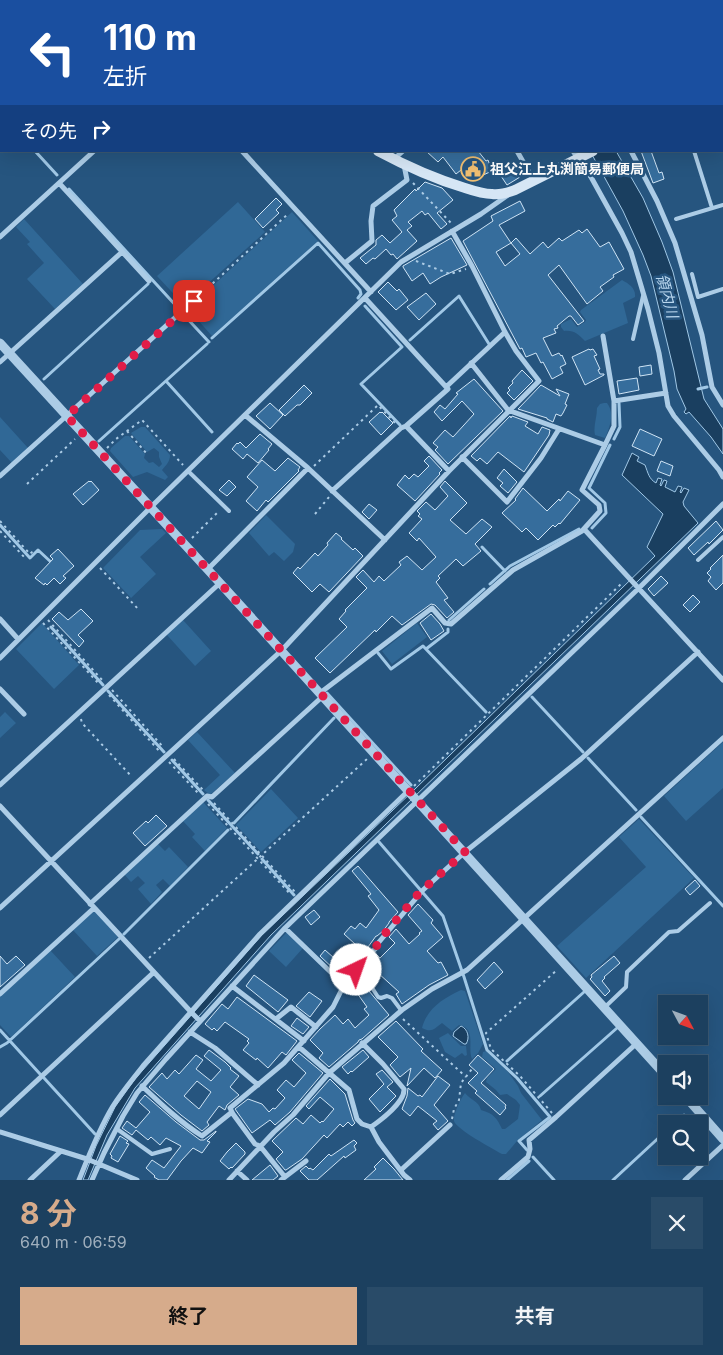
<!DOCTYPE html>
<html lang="ja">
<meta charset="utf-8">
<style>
body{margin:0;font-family:Inter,"Noto Sans JP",sans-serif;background:#294b68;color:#f1f3f6;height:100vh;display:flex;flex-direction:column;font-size:19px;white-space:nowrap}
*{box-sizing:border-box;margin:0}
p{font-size:16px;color:#a0afbd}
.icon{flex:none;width:28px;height:28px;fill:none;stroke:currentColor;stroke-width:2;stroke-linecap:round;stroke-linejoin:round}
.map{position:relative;height:1180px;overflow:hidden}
.panel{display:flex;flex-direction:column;background:#1c405f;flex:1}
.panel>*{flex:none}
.top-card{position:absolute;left:0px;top:0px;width:724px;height:152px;box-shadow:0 5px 20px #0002,0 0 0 1px #3a5974;background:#1a4fa0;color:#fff;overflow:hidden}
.needle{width:32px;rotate:131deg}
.buttons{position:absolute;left:658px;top:995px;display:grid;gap:10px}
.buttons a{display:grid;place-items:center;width:50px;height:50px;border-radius:0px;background:#1c405f;box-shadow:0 5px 20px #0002,0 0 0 1px #3a5974;font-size:25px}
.pin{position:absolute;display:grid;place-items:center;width:42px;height:42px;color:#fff;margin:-21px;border-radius:10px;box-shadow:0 2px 8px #0006}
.me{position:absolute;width:55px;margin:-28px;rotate:42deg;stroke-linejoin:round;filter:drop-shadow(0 0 4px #0008)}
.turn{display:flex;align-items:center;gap:18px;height:105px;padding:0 20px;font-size:22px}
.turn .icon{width:65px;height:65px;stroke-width:2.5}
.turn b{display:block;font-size:35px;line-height:42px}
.then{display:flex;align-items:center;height:48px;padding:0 20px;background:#0003;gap:10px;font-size:19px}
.round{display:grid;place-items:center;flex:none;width:52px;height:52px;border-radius:0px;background:#294b68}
.head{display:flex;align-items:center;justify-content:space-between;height:85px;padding:0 20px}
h1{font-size:30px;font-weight:700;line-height:38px;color:#d6ab8b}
.action{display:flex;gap:10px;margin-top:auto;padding:10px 20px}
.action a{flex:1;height:58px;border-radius:0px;background:#d6ab8b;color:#111;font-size:20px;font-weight:700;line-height:58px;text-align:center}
.action a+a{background:#294b68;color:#f1f3f6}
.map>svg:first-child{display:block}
.green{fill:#306896}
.water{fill:#1a3f60;stroke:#a1c8e6}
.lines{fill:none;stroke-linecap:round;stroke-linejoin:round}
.stream{stroke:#a1c8e6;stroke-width:3}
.building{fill:#366d9c;stroke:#cfe4f5;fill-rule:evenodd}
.path{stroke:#accce6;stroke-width:2;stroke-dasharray:2.5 4;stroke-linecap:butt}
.service{stroke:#accce6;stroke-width:4}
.minor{stroke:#accce6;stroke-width:5}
.tertiary{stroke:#accce6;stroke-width:9}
.secondary{stroke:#d6e6f5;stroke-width:10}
.route{stroke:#e11d48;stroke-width:9;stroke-dasharray:0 16.2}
.labels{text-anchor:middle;stroke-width:5;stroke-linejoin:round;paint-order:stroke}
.poi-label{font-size:14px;font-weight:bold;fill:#fff;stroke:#26557f;text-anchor:start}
.water-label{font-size:15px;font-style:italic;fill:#b8d5ed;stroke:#26557f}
</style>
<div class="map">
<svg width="723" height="1180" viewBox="0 0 723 1180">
<rect width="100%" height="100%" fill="#26557f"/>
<path class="green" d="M238,202L265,232L184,305L157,276Z
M292,212L318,241L212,336L188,309Z
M24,219L83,284L55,309L27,279L44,263L27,244L30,242L16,227Z
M622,280C629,284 636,288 635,297L623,303L628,323L585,341C578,334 574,330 564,331L561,327V324L571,319L577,327L585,322L586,320L580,312L581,310Z
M604,403H607C615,413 610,427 605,438L595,435C593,426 597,418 597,408L600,404Z
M0,417L28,448L12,463L0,450Z
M141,427H145L170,455C170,462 166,465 162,470L168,477L165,480L147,472L133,477L110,451L111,448L125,436H129L145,454L144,458L149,463L153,462L159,467L162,464L159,457V452L154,448L147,452L131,433Z
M266,515L295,544L293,552L284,561L274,552L269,556L249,533Z
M162,529L166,533L140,557L156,574L131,598L103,568L140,530Z
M183,620L211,651L195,666L167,635Z
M42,623L79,665L54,689L16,649Z
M417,623L427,637L392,664L382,651Z
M5,712L16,723L0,738V717Z
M197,732L235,773L211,794H209L204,790L220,775L188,740Z
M723,742V788L686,821L664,796Z
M271,789L298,818L261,852L236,825Z
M203,802L227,828L205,851L192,837L195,834L183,821Z
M639,819L694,878L586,978L557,946L646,867L619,837Z
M158,844L165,851L169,847L188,867L170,886L163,879L156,885L162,892L151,904L138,889L145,883L138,876L131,882L124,874Z
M95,911L118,937L97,956L72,929L90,912Z
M287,932L303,948L286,967L269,951Z
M50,950L75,977L11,1037L0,1025V996Z
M461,990L465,991L483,1044L478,1053L472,1059C467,1047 477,1029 459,1025L452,1031L442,1023C434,1029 432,1033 422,1028C427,1008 444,998 461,990Z
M448,1033L461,1046H466L467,1055L465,1056L462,1053L455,1058L445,1052L439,1038Z
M486,1051L508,1072L518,1086L521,1093L542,1120L517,1141L506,1154H502C493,1149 456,1129 454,1121C453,1114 461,1098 465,1093C470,1100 479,1101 481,1110C494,1114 497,1118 502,1129H505L518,1119L520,1105L516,1100L507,1094L500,1095L496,1090L486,1082L487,1078L496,1069L482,1057L483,1052Z"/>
<path class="water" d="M590,151H616L643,198L662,242L673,272L704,399L723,429V454L711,437L689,412L686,414L684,412L686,409L677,389L674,371L651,276L643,255L623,211Z
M632,453L639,457L637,461L645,465C648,473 649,479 656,483L658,478L662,479L660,485L661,486L664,480L667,481L665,487L675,492L678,486L682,487L680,492L681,493L684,488L689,490L683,502L684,506L698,523L271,935L135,1088L107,1135L88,1180H83L96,1146L115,1107L135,1079L261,936L415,789L655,556L647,547L663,514L622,475Z
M461,1026C468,1029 470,1038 466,1044H464L453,1036L454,1032Z"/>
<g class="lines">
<path class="stream" d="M451,0L452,1
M564,0L565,1
M0,18L1,16
M0,112L1,114
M35,151L57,175
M69,189L179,309
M365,306L402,347L361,384L400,425
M183,314L209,342
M212,338L318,243L360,290L361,294L358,298
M410,340L459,296L489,344
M44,379L148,284
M166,381L212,432
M698,389L707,387
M614,439L620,427L619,403
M99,441L207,344
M0,525L30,558L38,550L52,563
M592,528L606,513L605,503L589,488L610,445
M482,547L505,571
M490,584L510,566L579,529
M449,620L484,589
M51,627L103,685
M426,649L448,632V629
M378,653L391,669L423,646L486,712
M108,691L164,752
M327,693L411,785
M532,697L583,752
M588,758L636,810
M172,760L203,794
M208,800L258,854
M641,817L723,906
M234,823L334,718
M379,842L443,916L464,977L487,1050L517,1078L550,1117L519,1141L527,1150
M262,859L294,895
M124,934L228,830
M0,1030L40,1074
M0,1047L7,1043L119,939
M507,1061L584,992
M44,1078L95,1134
M540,1096L617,1028
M674,1124L684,1115
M533,1157L554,1180
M507,1180L529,1161
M613,1180L666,1131"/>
</g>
<path class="building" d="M426,151H478L486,161L488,160L492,171L481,176L478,169L472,174L466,166L456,174L443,157L438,162Z
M641,151H651L659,173L662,172L664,179L653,183Z
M514,168L520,177L507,185L501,176Z
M425,182L442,188L453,200L437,213L447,224L441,229L428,213L425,215L422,211L408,222L412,226L407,230L417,241L397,259L393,254L391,255L386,249L375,259L373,258L366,264L360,258L376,245V240L382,235L390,243L402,232L392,220L397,216L394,210L415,189L416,191Z
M276,198L282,204L276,210L279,213L263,228L255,219Z
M520,201L525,211L499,225L511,243L496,252L505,266L520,254L511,243L516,238L530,254L543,242L548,248L559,238L562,241L579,230L582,233L587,229L600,247L609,242L624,269L613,275L614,277L600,287L603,291L587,304L559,265L548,275L584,321L578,325L571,316H569L557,326L558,328L554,329L556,333L543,338L552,356L559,353L561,356L562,355L566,364L560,367L563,373L552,379L543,362L541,363L536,353L526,357L522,348L520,349L463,241L493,221L491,216Z
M451,238L467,265L441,277L430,284L423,273L412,281L403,267V266Z
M388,282L397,291L399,289L408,300L396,310L378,292Z
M426,293L436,304L419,320L407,307Z
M589,349L590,350L593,349L597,355L594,356L600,369L598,370L600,374H604V375L585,385L572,357Z
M651,365L652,374L640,376L639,367Z
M522,370L533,381L514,400L507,393L510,390L508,388L513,383L512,381Z
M637,378L639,390L619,394L617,381Z
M474,379L503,411L448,464L435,450L438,447L433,443L445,430L453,437L474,414L462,401L442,421L434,412L440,405L445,409L458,394L456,393Z
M304,385L312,393L300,405H297L285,416L279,410Z
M541,385L560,396L556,389L569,394L565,404L567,405L563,413L561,416L556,414L553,422L547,419V418L518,409Z
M270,403L283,415L270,429L256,416Z
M380,412L381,413L382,412L393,423L381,435L369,422Z
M510,416L511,418L512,416L528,422L525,426L538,434L542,427L550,430L549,435L524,472L498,452L487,464L480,458L477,461L471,456Z
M640,429L662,439L654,456L632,446Z
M260,434L272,444L268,449L269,450L258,463L247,454L243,459L232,449L237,443L238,444L240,442L246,448Z
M429,456L442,470L439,473L440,474L415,501L397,485L405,475L409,479L414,474L418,477L429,466L424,461Z
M288,458L300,467L298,470L299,471L268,502L266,500L257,511L246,501L258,487L247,477L262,460L275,471Z
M661,461L673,466L670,476L657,471Z
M504,469L517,482L508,493L500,486L503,483L497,478Z
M229,480L236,487L227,496L219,490Z
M89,481L90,482L91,481L99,490L83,505L73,494Z
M445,481L467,503L450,520L466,534L482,519L492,527L475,544L481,551L463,566L456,559L438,576L440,578L436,582L448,598L444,600L454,612L447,618L435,605L431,604L402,625L392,616L376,632L375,630L330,673L315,658L347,627L339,619L346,611L345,610L367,588L356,577L363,570L374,582L379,576L384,581L401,565L399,562L407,556L422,570L436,557L419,538L417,541L409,533L422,519L418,516L420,514L417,511L426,502L435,510L448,496L440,487Z
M523,488L547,511L559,499L560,501L568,491L580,500L560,524L559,523L555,527L553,525L538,540L526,528L522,532L502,513L516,500L515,499Z
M369,504L377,510L369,519L362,512Z
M716,521L723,530L709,544L708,542L694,555L688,548Z
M336,533L342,538L341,539L353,550L355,548L363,556L329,592L320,584L312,592L293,573L298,567L300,569L315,553L318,556L328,545L327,543Z
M58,549L74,566L63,576L66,578L60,584L54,578L47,585L45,583L44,585L35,578L53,559L50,556Z
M723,555V583L716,590L708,581L711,577L707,573L711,569L710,568Z
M661,576L668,583L654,596L648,589Z
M693,595L700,602L690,612L683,605Z
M81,609L93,621L78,635L84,641L79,647L52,619L59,612L68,620Z
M431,614L440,624L444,631L431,640L420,623Z
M156,815L167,826L145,846L133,833L146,821L148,823Z
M358,866L398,912L389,922V923L383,931L377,936H376L368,947L369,949L350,969L340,961L355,944L344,934L351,926L355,929L360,923L366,928L379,910L368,896L371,894L352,871Z
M695,880L700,886L690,895L685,889Z
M418,904L433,920L431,923L443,937L427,951L438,963L441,962L448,975L429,985L402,1004L396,994L399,992L367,963L376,954L380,958L395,943L389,937L396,929L409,944L420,934L419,933L422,931L408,915Z
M314,910L320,917L311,925L305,917Z
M325,950L343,966L337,972L320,956Z
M0,956L7,964L16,956L25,965L0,987Z
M614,956L620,963L604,977L605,978L602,981L610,991L605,996L590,979L592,977L591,975Z
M494,962L503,972L485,989L477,980Z
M254,975L288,1000L278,1012L246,986Z
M359,979L389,1015L362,1039L359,1040L358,1042L329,1067L319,1058L323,1053L310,1040L320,1029L335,1015L343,1024L348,1019L355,1028L369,1015L364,1009L367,1007L357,993L359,990L354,984Z
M309,992L322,1001L310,1017L296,1006Z
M237,997L297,1041L286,1055L282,1052L268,1068L257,1058L256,1060L243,1050L249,1043L247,1041L249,1039L225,1022L217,1031L214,1028L212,1030L205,1024L222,1004L228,1009Z
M297,1018L309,1027L303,1034L291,1026Z
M396,1021L423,1049L421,1051L442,1070L435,1078L424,1068L407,1086L411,1068L400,1077L390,1065L398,1057L378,1037Z
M209,1050L225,1062L231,1068L230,1069L239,1076L230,1087L239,1095L227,1105L225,1110L219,1106L207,1122L209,1125L202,1131L181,1115L149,1087L162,1073L167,1079L175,1070L179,1074L196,1055L203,1060L196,1069L211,1081L221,1070L204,1056ZM197,1081L211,1092L199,1109L184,1096Z
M363,1050L369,1057L352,1072L351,1071L348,1074L342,1067Z
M299,1053L323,1073L290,1112L275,1125L270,1120L252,1133L235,1109L248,1099L262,1104L269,1112L273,1108L275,1109L285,1098L277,1090L286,1080L294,1087L306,1073L292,1060Z
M478,1055L494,1069L481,1083L506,1105L505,1107L506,1108L500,1115L475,1093L477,1091L468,1083L478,1073L469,1065Z
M382,1070L393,1082L387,1087L396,1096L380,1112L369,1099L384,1084L376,1074Z
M438,1076L450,1085L434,1105L448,1121L438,1130L433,1124L437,1121L418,1106L410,1116L402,1109L407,1096L408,1088L418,1096L420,1095L422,1097Z
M330,1079L345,1094L353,1120L355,1123L352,1126L348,1122L343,1127L340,1124L327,1138L324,1135L302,1159L286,1170H285L276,1159L283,1152L272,1141L296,1118L303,1124L311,1115L320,1123L322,1121L323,1122L334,1109L320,1097L309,1109L306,1106Z
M145,1095L176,1122L200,1140H204L216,1131V1132L207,1141L210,1142L202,1153L193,1148L181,1161L167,1180H159L154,1177L155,1176L146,1168L152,1160L164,1168L181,1146L166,1138L160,1145L151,1137L148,1140L136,1130L132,1135L122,1128L127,1121L136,1128L150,1112L139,1102Z
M120,1136L128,1141L126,1143L129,1144L118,1162L111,1158L112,1156L110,1154Z
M354,1140L357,1143L354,1146L356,1150L345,1158L344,1156L317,1180H309L300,1171L306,1166L309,1169L310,1168L313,1170L329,1154L331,1156Z
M236,1143L245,1152V1154L232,1168L231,1167L229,1169L220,1161L227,1152Z
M383,1158L394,1169L403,1180H364L376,1169L374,1167Z
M270,1165L278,1176L273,1180H252Z"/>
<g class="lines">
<path class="path" d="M645,1L646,0
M413,183L451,223
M416,261L450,274L466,269
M184,310L289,213
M127,431L147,454
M107,448L116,439L142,420L183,465
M314,466L378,405L395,423
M27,484L75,439
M315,514L329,497
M0,521L30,554L34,550
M0,531L25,558
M192,538L219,511
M100,568L139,610
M48,620L103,681
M43,623L99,684
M112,690L164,748
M109,695L161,753
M81,719L82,723L132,777
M174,759L203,790
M169,762L198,793
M414,786L623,582
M214,803L295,892
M208,804L291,895
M149,958L367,759
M403,1019L466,1077
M552,1113L520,1076L491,1049L486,1033L557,970
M452,1119L454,1109L459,1100L461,1083L472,1069"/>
<path class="service" d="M694,151L712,208
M676,219L723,205
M692,274L698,297L723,289
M633,339L643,296
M188,471L229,511
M698,560L723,537
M355,970L369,983L378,997L381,998L387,996L392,998L401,1010
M605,1007L626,987L627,972L669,932L678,931L710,903
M117,1129L152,1154L170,1149"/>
<path class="minor" d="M352,0L354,1
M462,0L463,1
M523,0L524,1
M560,0L561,1
M613,0L614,1
M13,1L14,0
M174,1L175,0
M572,1L574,0
M0,10L1,11
M722,88L723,87
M242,151L371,292
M517,151L534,181
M573,151L591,177L622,233L631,252L648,309L659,353L668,406L674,416L719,470L723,477
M631,151L657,201L675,243L702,335L712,387L723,405
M394,159L403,151
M59,183L149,281
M0,237L94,151
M345,263L372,241L371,221L373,206L407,180L404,165
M365,298L448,389L406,426L449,471
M0,362L122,252
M471,363L508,410L605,445L614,426V401L603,336
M446,387L505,332
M614,401L666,393
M245,415L308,468L385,540
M462,457L507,502L541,458L559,429
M0,476L179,314
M332,491L401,428L406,426
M584,529L723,680
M208,569L308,468
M0,619L18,639
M0,658L151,507L401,262L481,214L508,195
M0,689L24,714
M320,693L432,608L445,623L451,624L513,570L582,531L600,511L599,505L582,490L605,445
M0,785L220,583
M0,806L191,1012L200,1021
M90,904L207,796L212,797L323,696
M0,908L282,650L449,471L539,381L516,351L505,332L472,266L452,231
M344,985L355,970L376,948L379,942L423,890L465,852L581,759L698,652
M232,986L304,1041
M0,994L94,908
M276,1019L291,1007L316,1027
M190,1032L215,1048L258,1085
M362,1043L383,1064L404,1089C405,1102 381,1120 371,1127
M299,1047L349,1090L357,1119L362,1124L371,1127L379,1142L404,1175L410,1180
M142,1086C161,1104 180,1122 202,1136L232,1112
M0,1115L154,972
M0,1132L87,1159L137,1180
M401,1170L450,1125
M237,1171L247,1180
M285,1177L260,1146L255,1144L233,1114L230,1108L284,1063L333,1007L344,985L285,928
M30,1180L61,1151
M79,1180C89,1155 99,1129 113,1106C122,1092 133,1079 143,1066L260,934L408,791
M92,1180L104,1153L123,1116L137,1093L166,1059L285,928L639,588L723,504
M229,1180L274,1132L293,1115L329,1073L402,1010L432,989L467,970L723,738
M281,1180L306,1161
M501,1180L528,1157L530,1149L529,1140L556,1117L637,1043
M685,1180L723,1145"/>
<path class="tertiary" d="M0,343L220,583L666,1076
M685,1096L723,1139"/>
<path class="secondary" d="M123,0L125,1
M722,115H723
M378,151C406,166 435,179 465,188C474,191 483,194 492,194C500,195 507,193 515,190L593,151"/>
</g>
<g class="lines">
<path class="route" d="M194,301L67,416L220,583L465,852L419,893L378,942L376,948L356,970"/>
</g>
<defs>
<g id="civic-ring" transform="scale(1.25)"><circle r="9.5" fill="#26557f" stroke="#efbe71" stroke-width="1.5"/><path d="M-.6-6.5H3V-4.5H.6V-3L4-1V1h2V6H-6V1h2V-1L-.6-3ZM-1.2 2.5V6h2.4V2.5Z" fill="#efbe71"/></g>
</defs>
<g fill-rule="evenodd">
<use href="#civic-ring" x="473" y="169"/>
</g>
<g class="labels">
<g class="poi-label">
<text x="490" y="174">祖父江上丸渕簡易郵便局</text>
</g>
<g class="water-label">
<text transform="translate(667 296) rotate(75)" y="5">領内川</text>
</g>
</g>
</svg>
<div class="buttons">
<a><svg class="needle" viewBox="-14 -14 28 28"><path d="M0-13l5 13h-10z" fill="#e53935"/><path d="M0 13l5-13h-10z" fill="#a0afbd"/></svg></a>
<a><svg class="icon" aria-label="sound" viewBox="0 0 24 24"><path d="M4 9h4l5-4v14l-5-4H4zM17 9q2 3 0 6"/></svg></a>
<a><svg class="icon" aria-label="search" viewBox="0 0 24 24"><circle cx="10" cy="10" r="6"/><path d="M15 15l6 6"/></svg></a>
</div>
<div class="pin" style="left:194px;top:301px;background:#d93025"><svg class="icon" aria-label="arrive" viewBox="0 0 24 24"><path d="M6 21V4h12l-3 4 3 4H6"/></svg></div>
<svg class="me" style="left:356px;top:970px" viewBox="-20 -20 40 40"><circle r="19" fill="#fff"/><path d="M0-13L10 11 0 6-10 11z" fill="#e11d48"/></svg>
<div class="top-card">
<div class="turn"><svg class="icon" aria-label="left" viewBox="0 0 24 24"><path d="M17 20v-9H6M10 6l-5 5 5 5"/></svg><div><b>110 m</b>左折</div></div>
<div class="then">その先<svg class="icon" aria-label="right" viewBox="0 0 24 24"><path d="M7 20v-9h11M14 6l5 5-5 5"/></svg></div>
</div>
</div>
<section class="panel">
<div class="head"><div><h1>8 分</h1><p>640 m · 06:59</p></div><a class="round"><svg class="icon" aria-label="close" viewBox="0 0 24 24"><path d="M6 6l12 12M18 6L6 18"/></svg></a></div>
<div class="action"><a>終了</a><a>共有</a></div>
</section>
